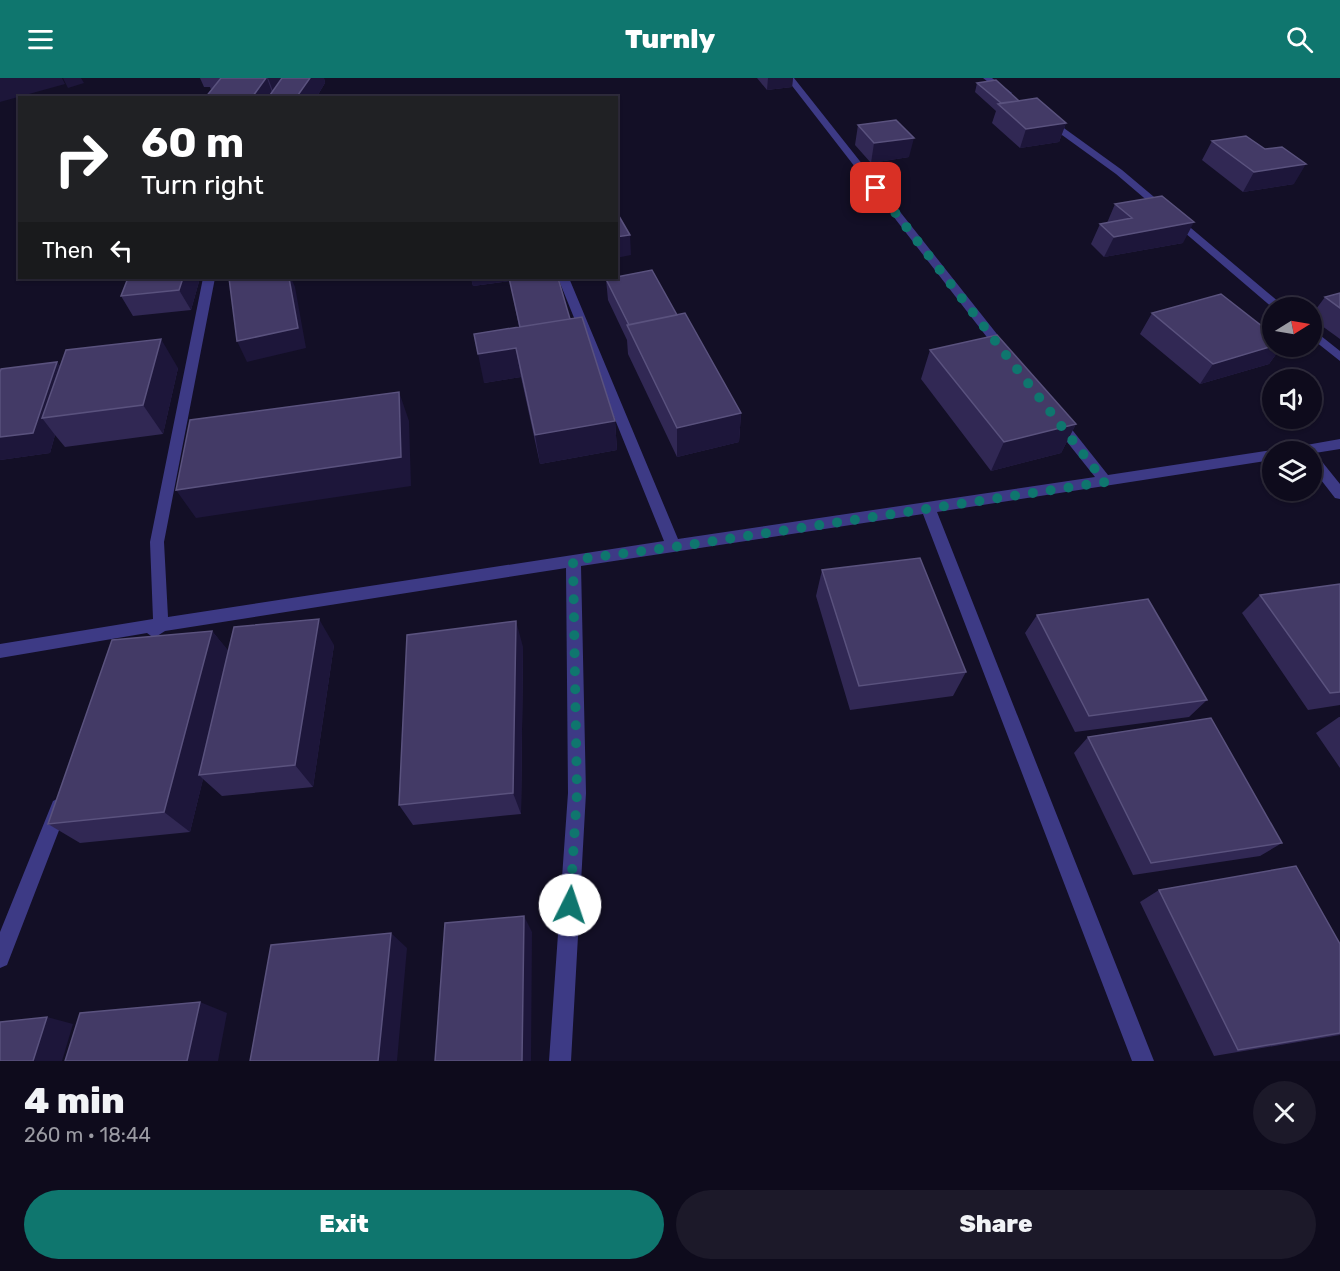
<!DOCTYPE html>
<meta charset="utf-8">
<style>
body{margin:0;font-family:Rubik,sans-serif;background:#1c1929;color:#f1f3f6;height:100vh;display:flex;flex-direction:column;font-size:22px;white-space:nowrap}
*{box-sizing:border-box;margin:0}
p{font-size:20px;color:#9b9ba3}
.icon{flex:none;width:33px;height:33px;fill:none;stroke:currentColor;stroke-width:2;stroke-linecap:round;stroke-linejoin:round}
.map{position:relative;height:983px;overflow:hidden}
.side{display:flex;flex-direction:column;background:#0e0b1c;flex:1}
.side>*{flex:none}
.banner{position:absolute;left:18px;top:18px;width:600px;height:183px;border-radius:0px;box-shadow:0 2px 4px #0004,0 0 0 2px #2e2b3b;background:#202124;color:#fff;overflow:hidden}
.needle{width:39px;rotate:79deg}
.fabs{position:absolute;left:1262px;top:219px;display:grid;gap:12px}
.fabs a{display:grid;place-items:center;width:60px;height:60px;border-radius:50%;background:#0e0b1c;box-shadow:0 2px 4px #0004,0 0 0 2px #2e2b3b;font-size:30px}
.pin{position:absolute;display:grid;place-items:center;width:51px;height:51px;color:#fff;margin:-26px;border-radius:12px;box-shadow:0 3px 9px #0006}
.me{position:absolute;width:66px;margin:-33px;rotate:4deg;stroke-linejoin:round;filter:drop-shadow(0 0 4px #0008)}
.turn{display:flex;align-items:center;gap:21px;height:126px;padding:0 24px;font-size:27px}
.turn .icon{width:78px;height:78px;stroke-width:2.5}
.turn b{display:block;font-size:42px;line-height:51px}
.then{display:flex;align-items:center;height:57px;padding:0 24px;background:#0003;gap:12px;font-size:22px}
.round{display:grid;place-items:center;flex:none;width:63px;height:63px;border-radius:32px;background:#1c1929}
.summary{display:flex;align-items:center;justify-content:space-between;height:102px;padding:0 24px}
h1{font-size:36px;font-weight:800;line-height:45px}
.primary-button{display:flex;gap:12px;margin-top:auto;padding:12px 24px}
.primary-button a{flex:1;height:69px;border-radius:36px;background:#0f766e;color:#fff;font-size:24px;font-weight:800;line-height:69px;text-align:center}
.primary-button a+a{background:#1c1929;color:#f1f3f6}
header{display:flex;justify-content:space-between;align-items:center;height:78px;padding:0 24px;background:#0f766e;color:#fff;font-size:27px;font-weight:800}
.map>svg:first-child{display:block}
.lines{fill:none;stroke-linecap:round;stroke-linejoin:round}
.minor{fill:#3d3a85;fill-rule:evenodd}
.wall{fill:#312854}
.shaded-wall{fill:#1d163a}
.building{fill:#433a66;stroke:#5a527e;stroke-width:1.5}
.route{stroke:#0f766e;stroke-width:10;stroke-dasharray:0 18}
</style>
<header><svg class="icon" aria-label="menu" viewBox="0 0 24 24"><path d="M4 6h16M4 12h16M4 18h16"/></svg>Turnly<svg class="icon" aria-label="search" viewBox="0 0 24 24"><circle cx="10" cy="10" r="6"/><path d="M15 15l6 6"/></svg></header>
<div class="map">
<svg width="1340" height="983" viewBox="0 0 1340 983">
<rect width="100%" height="100%" fill="#130f26"/>
<g class="lines">
<path class="minor" d="M786,0H794L1008,270V276H1000Z
M983,0H992L1012,15L1005,17Z
M1044,40H1050L1122,92L1286,230H1273L1116,96L1044,44Z
M203,200H215L164,464L168,539L664,463L558,200H569L678,461L1095,399L1052,345L1051,342L1052,339H1062L1108,397L1272,372L1276,374H1272V382L937,434L1154,983H1132L923,436L581,488L586,715L571,983H549L568,715L566,490L165,553L154,560L147,555L0,580V566L153,541L150,464Z
M1311,250L1340,273V283L1311,260Z
M1340,361V371L1315,375L1340,406V421L1335,420L1311,389V374H1289L1295,369Z
M59,720L65,723L68,729L7,887L0,890V854L53,723Z"/>
</g>
<path class="wall" d="M200,0H324L325,5L316,20H205L211,12L210,9H204Z
M757,0H793L792,9L767,12Z
M977,5L1019,23L1066,45L1059,64L1020,70L992,45L996,33L975,14Z
M858,47L909,79L871,85L855,67Z
M1212,63L1294,106L1243,114L1202,82Z
M1115,126L1183,165L1104,179L1091,166L1100,146L1107,145Z
M128,200H200L191,232L133,238L121,218Z
M471,200H558L570,241L615,343L617,372L540,386L521,299L484,305L519,249L510,203L473,208Z
M606,201L677,237L741,335L739,364L677,379L628,276L627,262L608,222Z
M1340,215V261L1311,240V238L1325,219Z
M1152,235L1272,268H1282L1269,286L1200,306L1140,256Z
M930,272L1076,346L1061,375L991,393L921,301Z
M57,284L60,288L178,290L163,356L65,369L55,357L50,375L0,382V294Z
M822,492L966,594L953,618L850,632L816,518Z
M1340,506V627L1308,632L1242,535L1260,517Z
M1037,537L1207,622L1189,639L1075,654L1025,555Z
M212,553L228,573L334,567L313,709L222,718L203,701L190,754L80,765L48,746Z
M523,569L521,736L413,747L399,727Z
M1339,639H1340V690L1316,655Z
M1088,659L1282,765L1260,778L1133,797L1074,675Z
M1159,812L1340,866V957L1214,978L1140,824Z"/>
<path class="shaded-wall" d="M0,0H62L65,6L0,24Z
M63,0H81L84,5L68,10Z
M266,0H267L273,17H270L271,20H253V18Z
M268,0H283L274,16Z
M310,0H324L325,5L316,20H298V17Z
M768,0H793L792,9L767,12Z
M1066,45L1059,64L1020,70L1026,51Z
M914,60L909,79L871,85L874,65Z
M1306,86L1294,106L1243,114L1254,94Z
M1194,144L1183,165L1104,179L1114,159Z
M630,157L631,177L616,180V159Z
M183,200H200L191,232L179,212Z
M289,200H291L295,209L306,270L247,284L237,263Z
M471,200H509L510,203L473,208Z
M161,261L178,290L163,356L143,327Z
M1273,268H1282L1269,286L1200,306L1213,286Z
M516,270L521,299L484,305L478,276Z
M57,284L72,304L42,340L55,357L50,375L0,382V359Z
M399,314L409,343L411,408L196,440L176,412Z
M741,335L739,364L677,379V350Z
M615,343L617,372L540,386L535,357Z
M1076,346L1061,375L991,393L1004,364Z
M319,541L334,567L313,709L295,687Z
M516,543L523,569L521,736L513,715Z
M212,553L233,578L199,697L203,701L190,754L164,734Z
M524,838L532,854L531,983H522Z
M391,855L407,870L397,983H378Z
M200,924L227,935L218,983H187Z
M47,939L73,946L62,983H33Z"/>
<path class="building" d="M221,0H266L253,18H267L266,20H205Z
M282,0H310L298,17H270Z
M996,2L1019,23L1001,25L977,5Z
M1037,20L1066,45L1026,51L998,26Z
M896,42L914,60L874,65L858,47Z
M1246,58L1265,71L1282,69L1306,86L1254,94L1212,63Z
M1162,118L1194,144L1114,159L1100,146L1132,140L1115,126Z
M616,133L630,157L616,159Z
M652,192L677,237L629,247L606,201Z
M128,200H183L179,212L121,218Z
M229,200H289L298,250L237,263Z
M509,200H558L570,241L520,249Z
M1340,215V230L1325,219Z
M1221,216L1272,256V268H1273L1213,286L1152,235Z
M685,235L741,335L677,350L627,247Z
M582,239L615,343L535,357L516,270L478,276L474,256Z
M997,257L1076,346L1004,364L930,272Z
M161,261L143,327L42,340L66,272Z
M57,284L33,355L0,359V294L1,291Z
M399,314L401,379L176,412L190,342Z
M920,480L966,594L859,608L822,492Z
M1340,506V614L1330,615L1260,517Z
M1148,521L1207,622L1089,638L1037,537Z
M319,541L295,687L199,697L234,549Z
M516,543L513,715L399,727L407,557Z
M212,553L164,734L48,746L112,562Z
M1211,640L1282,765L1151,785L1088,659Z
M1296,788L1340,866V955L1238,972L1159,812Z
M524,838L522,983H435L445,845Z
M391,855L378,983H250L271,867Z
M200,924L187,983H65L80,935Z
M47,939L33,983H0V944Z"/>
<g class="lines">
<path class="route" d="M570,827L577,715L573,482L674,469L1105,404L876,110"/>
</g>
</svg>
<div class="fabs">
<a><svg class="needle" viewBox="-14 -14 28 28"><path d="M0-13l5 13h-10z" fill="#e53935"/><path d="M0 13l5-13h-10z" fill="#9b9ba3"/></svg></a>
<a><svg class="icon" aria-label="sound" viewBox="0 0 24 24"><path d="M4 9h4l5-4v14l-5-4H4zM17 9q2 3 0 6"/></svg></a>
<a><svg class="icon" aria-label="layers" viewBox="0 0 24 24"><path d="M12 4l9 5-9 5-9-5zM3 14l9 5 9-5"/></svg></a>
</div>
<div class="pin" style="left:876px;top:110px;background:#d93025"><svg class="icon" aria-label="arrive" viewBox="0 0 24 24"><path d="M6 21V4h12l-3 4 3 4H6"/></svg></div>
<svg class="me" style="left:570px;top:827px" viewBox="-20 -20 40 40"><circle r="19" fill="#fff"/><path d="M0-13L10 11 0 6-10 11z" fill="#0f766e"/></svg>
<div class="banner">
<div class="turn"><svg class="icon" aria-label="right" viewBox="0 0 24 24"><path d="M7 20v-9h11M14 6l5 5-5 5"/></svg><div><b>60 m</b>Turn right</div></div>
<div class="then">Then<svg class="icon" aria-label="left" viewBox="0 0 24 24"><path d="M17 20v-9H6M10 6l-5 5 5 5"/></svg></div>
</div>
</div>
<section class="side">
<div class="summary"><div><h1>4 min</h1><p>260 m · 18:44</p></div><a class="round"><svg class="icon" aria-label="close" viewBox="0 0 24 24"><path d="M6 6l12 12M18 6L6 18"/></svg></a></div>
<div class="primary-button"><a>Exit</a><a>Share</a></div>
</section>
